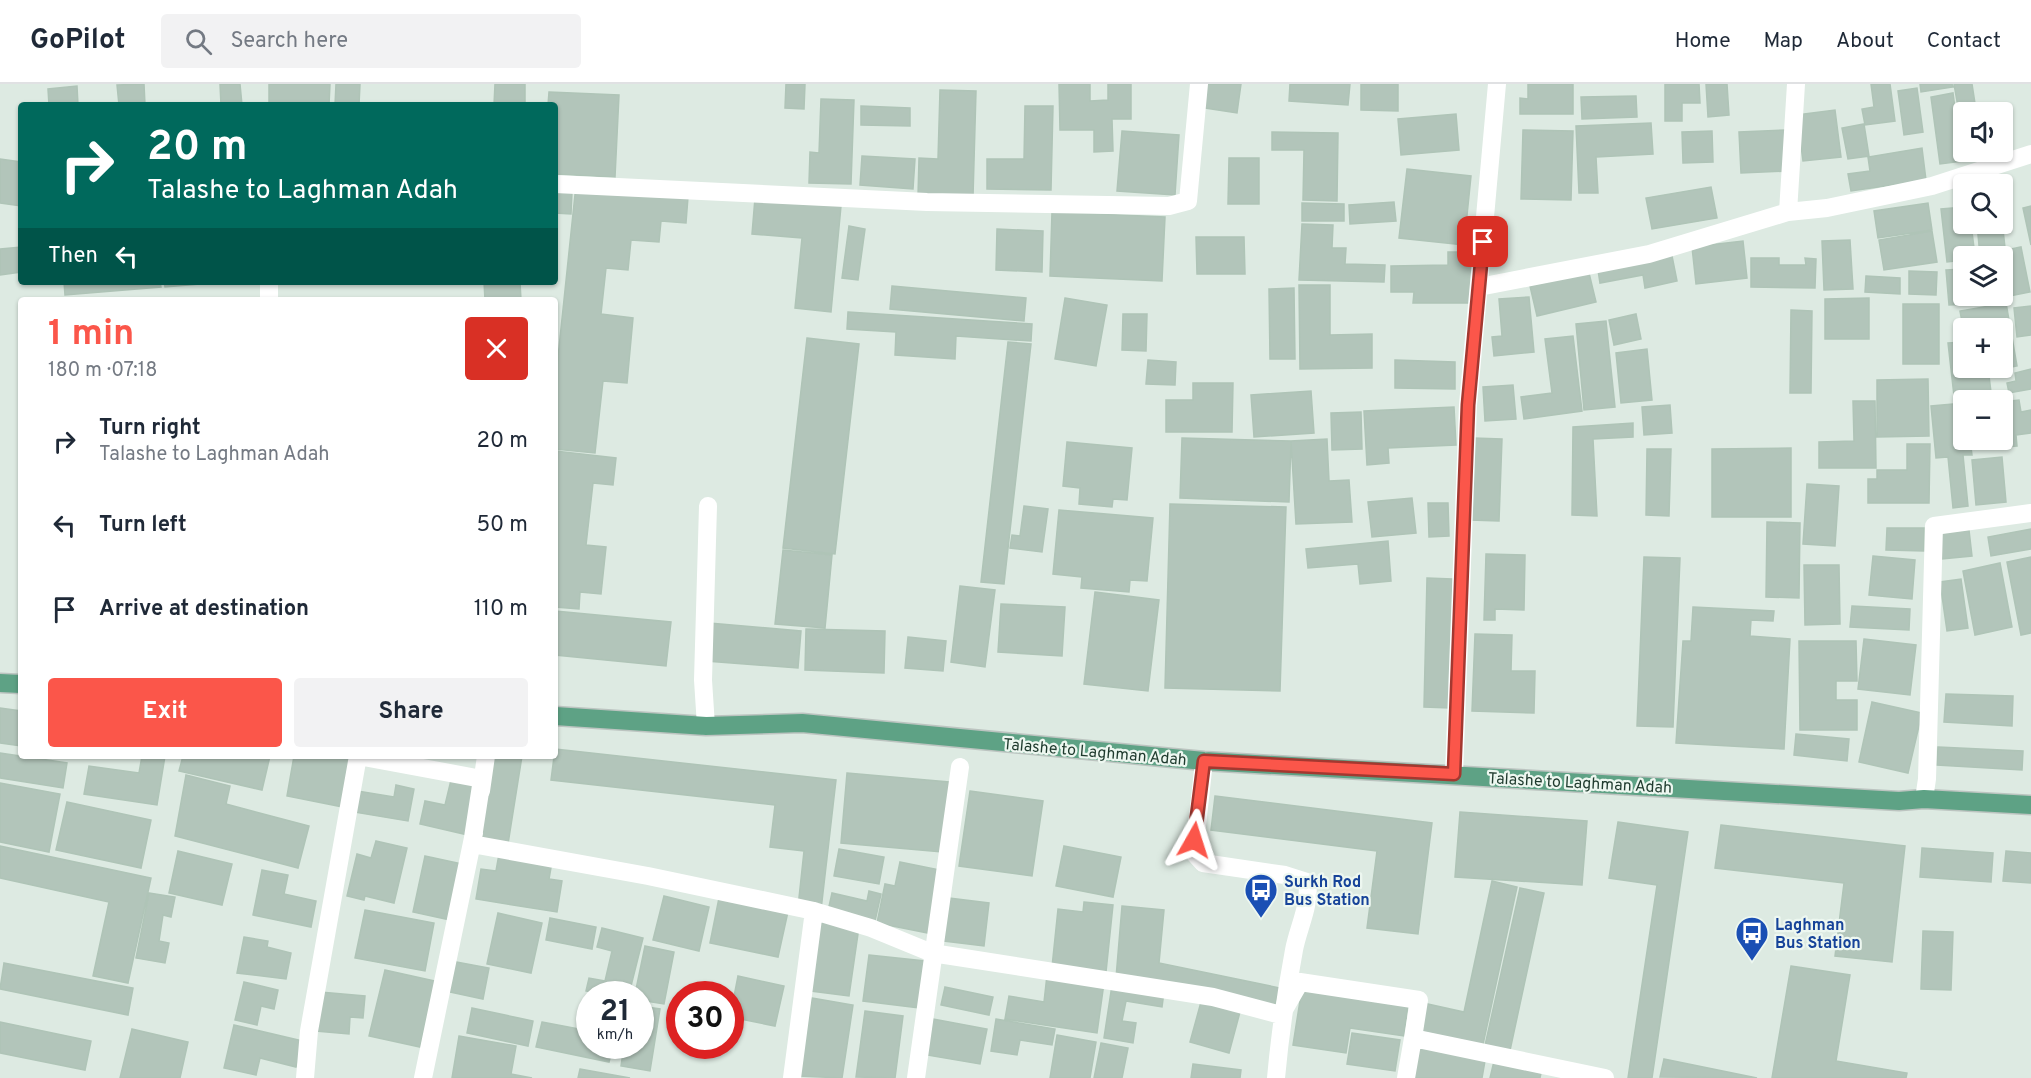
<!DOCTYPE html>
<meta charset="utf-8">
<style>
body{margin:0;font-family:Overpass,sans-serif;background:#f2f2f3;color:#1f2937;height:100vh;display:flex;flex-direction:column;font-size:22px;white-space:nowrap}
*{box-sizing:border-box;margin:0}
p{font-size:20px;color:#747a83}
.icon{flex:none;width:33px;height:33px;fill:none;stroke:currentColor;stroke-width:2;stroke-linecap:round;stroke-linejoin:round}
.map{position:relative;flex:1;overflow:hidden}
.panel{position:absolute;left:18px;top:213px;width:540px;height:462px;display:flex;flex-direction:column;background:#fff;border-radius:6px;box-shadow:0 2px 4px #0004}
.panel>*{flex:none}
.hud{position:absolute;left:18px;top:18px;width:540px;height:183px;border-radius:6px;box-shadow:0 2px 4px #0004;background:#00695c;color:#fff;overflow:hidden}
.buttons{position:absolute;left:1953px;top:18px;display:grid;gap:12px}
.buttons a{display:grid;place-items:center;width:60px;height:60px;border-radius:6px;background:#fff;box-shadow:0 2px 4px #0004;font-size:30px}
.speed{position:absolute;left:576px;top:897px;display:flex;gap:12px;font-size:30px;font-weight:700;text-align:center}
.speed>*{display:grid;place-content:center;width:78px;height:78px;border-radius:50%;background:#fff;box-shadow:0 2px 4px #0004;line-height:1}
.speed small{font-size:15px;font-weight:400}
.speed .limit{border:9px solid #d22;background:#fff;color:#111}
.pin{position:absolute;display:grid;place-items:center;width:51px;height:51px;color:#fff;margin:-26px;border-radius:12px;box-shadow:0 3px 9px #0006}
.me{position:absolute;width:66px;margin:-33px;rotate:6deg;stroke-linejoin:round;filter:drop-shadow(0 0 4px #0008)}
.turn{display:flex;align-items:center;gap:21px;height:126px;padding:0 30px;font-size:27px}
.turn .icon{width:78px;height:78px;stroke-width:2.5}
.turn b{display:block;font-size:42px;line-height:51px}
.then{display:flex;align-items:center;height:57px;padding:0 30px;background:#0003;gap:12px;font-size:22px}
.round{display:grid;place-items:center;flex:none;width:63px;height:63px;border-radius:6px;background:#f2f2f3}
.summary{display:flex;align-items:center;justify-content:space-between;height:102px;padding:0 30px}
h1{font-size:36px;font-weight:700;line-height:45px;color:#fb564a}
.action{display:flex;gap:12px;margin-top:auto;padding:12px 30px}
.action a{flex:1;height:69px;border-radius:6px;background:#fb564a;color:#fff;font-size:24px;font-weight:700;line-height:69px;text-align:center}
.action a+a{background:#f2f2f3;color:#1f2937}
ul{padding:0;list-style:none}
li{display:flex;align-items:center;gap:18px;height:84px;padding:0 30px}
li div{flex:1}
li b{display:block;font-size:22px}
li em{font-style:normal}
header{display:flex;align-items:center;gap:36px;box-sizing:border-box;height:84px;padding:0 30px;background:#fff;border-bottom:2px solid #e0e1e3}
header strong{font-size:28px}
nav{display:flex;gap:33px;margin-inline-start:auto;font-size:21px}
.search{width:420px;height:54px;background:#f2f2f3;display:flex;align-items:center;gap:15px;box-sizing:border-box;padding:0 21px;border-radius:6px;color:#747a83;font-size:22px}
.map>svg:first-child{display:block}
.building{fill:#b2c5ba;stroke:#afc4b7;stroke-width:1.5}
.lines{fill:none;stroke-linecap:round;stroke-linejoin:round}
.major-casing{stroke:#bcc4c0;stroke-width:21}
.minor{stroke:#fff;stroke-width:18}
.major{stroke:#5ea285;stroke-width:18}
.route-casing{stroke:#a33830;stroke-width:15}
.route{stroke:#fb564a;stroke-width:10}
.labels{text-anchor:middle;stroke-width:4.5;stroke-linejoin:round;paint-order:stroke}
.street-label{font-size:16px;fill:#1e3a2d;stroke:#edf7f0}
.transit-label{font-size:16px;font-weight:bold;fill:#164399;stroke:#edf7f0;text-anchor:start}
</style>
<header>
<strong>GoPilot</strong>
<div class="search"><svg class="icon" aria-label="search" viewBox="0 0 24 24"><circle cx="10" cy="10" r="6"/><path d="M15 15l6 6"/></svg>Search here</div>
<nav><a>Home</a><a>Map</a><a>About</a><a>Contact</a></nav>
</header>
<div class="map">
<svg width="2031" height="994" viewBox="0 0 2031 994">
<rect width="100%" height="100%" fill="#ddeae2"/>
<path class="building" d="M144,0L145,21H119L117,1Z
M220,0H240L242,21H221Z
M269,0H330L329,21H269Z
M336,0H360L359,21H335Z
M495,0H525V21H494Z
M786,0H805L804,25L785,24Z
M1059,0H1090V17L1108,16V0H1131V35H1112L1113,67L1094,68V46H1060Z
M1202,0H1241L1237,29L1199,23Z
M1290,0H1350L1348,21L1289,17Z
M1361,0H1398V27L1361,26Z
M1528,0H1573V30H1520V14L1528,15Z
M1665,0H1699L1700,19H1682V37H1665Z
M1706,0H1727L1729,31L1708,33Z
M1871,0H1890L1895,37L1865,41L1862,25L1874,23Z
M1920,0H1952L1953,3L1921,8Z
M1954,0H1972L1976,26L1959,29Z
M77,2L78,21H49L48,5Z
M1917,4L1923,48L1904,51L1898,7Z
M940,6L976,7L973,113L918,112L919,74L938,75Z
M549,8L619,11L615,93L555,90V21H548Z
M1953,9L1962,77L1940,80L1931,13Z
M1636,12L1637,33L1582,35L1581,13Z
M821,15L854,16L851,100L809,99L810,68L819,69Z
M861,22L910,24V42L861,41Z
M1025,22H1053L1051,106L987,105V75H1024Z
M1835,26L1841,73L1803,77L1797,31Z
M1456,30L1459,66L1401,71L1398,35Z
M1651,39L1653,70L1596,73L1598,109H1579L1576,42Z
M1864,40L1869,72L1848,75L1842,44Z
M1523,46L1573,47L1571,116L1521,115Z
M1786,46L1788,87L1741,89L1739,48Z
M1122,47L1179,51L1175,111L1117,107Z
M1712,47L1713,78L1683,79L1682,48Z
M1272,48L1338,49L1337,117L1303,116L1304,66H1272Z
M1922,64L1926,96L1851,107L1848,90L1870,87L1868,73Z
M1966,68H1984L1985,72L1968,77Z
M862,72L915,75L913,105L860,101Z
M1229,74H1259V120H1228Z
M0,75L21,78V122L0,119Z
M1407,85L1471,92L1464,161L1399,154Z
M576,101L688,113L686,139L661,137L659,158L631,156L628,186L606,184L601,230L633,234L627,299L603,297L595,369L555,365V302Z
M1711,103L1717,134L1652,145L1646,114Z
M555,107L572,108L571,130L555,129Z
M755,114L841,122L831,228L795,224L802,154L752,150Z
M1394,118L1396,137L1350,140L1349,121Z
M1302,119L1344,120V137H1302Z
M1928,119L1932,146L1878,154L1874,127Z
M2031,122V161L2023,124Z
M1964,123V140H1971L1975,172H1964V176L1947,178L1941,125Z
M1052,128L1165,133L1162,197L1050,192Z
M2002,136L2006,173L1980,172L1977,140H2002Z
M1302,140L1333,141L1332,164H1346L1345,180L1385,181L1384,198L1299,196Z
M849,142L865,145L858,196L842,194Z
M997,145L1043,147L1042,188L996,186Z
M1932,147L1937,178L1884,186L1879,156Z
M1196,153H1244L1245,190H1197Z
M1850,156L1853,205L1824,206L1822,157Z
M1743,157L1747,194L1696,200L1692,163Z
M21,163V188L0,191V165Z
M2021,163L2030,208L1979,218L1978,212H2002V190L2011,188L2006,166Z
M1448,168H1473V219H1413L1414,208H1391V182L1448,181Z
M1672,172L1677,197L1645,204L1643,191L1600,199L1598,186Z
M1751,174H1779V181H1806L1805,174L1816,175L1815,204L1751,203Z
M1964,185V212H1970L1971,220L1949,221L1946,186Z
M1909,187L1937,188L1936,211L1909,210Z
M1589,189L1596,218L1537,232L1530,202Z
M1866,192L1900,194V210L1865,208Z
M64,198H160L161,203L65,211Z
M164,198H224L165,203Z
M484,198H520L521,216H485Z
M1299,201H1330V251L1372,250V284L1300,285Z
M892,202L1026,214L1024,237L890,225Z
M1294,204L1295,275H1270L1269,205Z
M1529,213L1534,268L1494,272L1492,253L1502,252L1499,215Z
M1065,214L1107,221L1096,282L1055,275Z
M1869,214V255H1825V215Z
M2006,219L2017,282L1996,286V284H2002V244H1964V248L1960,227Z
M1903,220H1939V280H1903Z
M2031,222V251L2017,253L2014,224Z
M1791,226L1812,227L1811,309H1790Z
M848,228L1032,240L1031,257L956,252L955,275L895,271L896,248L847,245Z
M1123,230H1147L1146,267L1122,266Z
M1636,230L1641,255L1614,261L1609,236Z
M1606,237L1615,323L1584,326L1576,240Z
M1573,252L1582,327L1524,335L1521,313L1552,309L1545,255Z
M807,254L859,260L835,470L783,464Z
M1008,258L1031,260L1004,500L981,498Z
M1964,258V284H1988L1991,308L1954,312L1948,259Z
M1647,265L1652,316L1621,319L1616,269Z
M1148,276L1176,278L1175,301L1146,300Z
M1395,276L1455,278V305L1395,304Z
M2031,285V305L2009,309L2007,299L2016,297L2015,289Z
M1928,295L1929,352L1877,353V296Z
M1193,299H1233L1232,348H1166V316H1193Z
M1513,301L1516,335L1485,337L1483,303Z
M1311,307L1314,349L1254,353L1251,311Z
M2019,316L2021,328L2031,326V349L2016,351L2017,362L1989,364L1988,356H2002V318Z
M1853,317H1875L1876,384H1819V358L1854,357Z
M1964,319V356H1970L1972,371H1963L1968,422L1953,424L1948,373L1936,374L1931,322Z
M1670,321L1672,349L1644,351L1642,323Z
M1454,323L1456,361L1388,364L1389,379L1367,381L1364,327Z
M1361,328L1362,365L1332,366L1331,329Z
M1633,339V353L1593,355L1597,432L1572,431L1573,343Z
M1182,354L1291,357L1289,418L1180,414Z
M1473,354L1502,355L1499,437L1470,436Z
M1327,355L1329,397L1349,396L1352,438L1296,440L1291,357Z
M1067,358L1132,364L1127,416L1113,415L1112,423L1079,420L1080,404L1063,402Z
M1907,360H1930L1929,419H1868V395H1877V386H1907Z
M1791,364V433H1712V365Z
M1647,365H1671L1669,432L1646,431Z
M555,367L616,374L613,401L593,399L586,461L606,463L601,510L580,508L579,525L555,523Z
M2002,373L2006,418L1976,421L1972,376Z
M1807,400L1839,402L1835,462L1803,460Z
M1412,414L1416,449L1372,453L1368,418Z
M1428,419H1448L1449,452L1429,453Z
M1170,420L1286,423L1280,607L1165,604Z
M1024,422L1048,425L1042,468L1010,464L1012,451L1020,452Z
M1059,426L1153,434L1147,497L1130,496L1129,508L1081,504L1082,493L1053,490Z
M1767,438L1800,439L1799,514L1766,513Z
M1887,444H1924V467L1886,466Z
M2031,445V465L1991,472L1988,453Z
M1969,446L1972,472L1942,475L1939,450Z
M1388,457L1391,497L1360,500L1358,480L1308,484L1306,465Z
M783,466L832,471L825,544L775,540Z
M1486,470L1525,471L1524,526L1495,525V536H1484Z
M1873,472L1915,476L1912,515L1869,511Z
M1644,473L1680,474L1673,643L1637,642Z
M2031,473V549L2021,551L2007,478Z
M2000,479L2012,543L1975,551L1963,487Z
M1804,481H1839L1840,540L1805,541Z
M1427,494L1452,495L1450,624L1424,623Z
M1961,495L1968,544L1947,547L1940,498Z
M960,502L995,506L985,583L951,578Z
M1095,508L1159,516L1148,607L1084,600Z
M1001,520L1065,523L1062,572L998,568Z
M1852,522L1910,525L1909,546L1850,543Z
M1693,523L1774,527L1773,537L1751,536L1750,552L1790,555L1784,665L1676,659L1683,557H1691Z
M555,527L671,538L666,582L555,571Z
M709,539L801,547L798,584L706,577Z
M806,545L885,547L884,589L805,586Z
M1475,550L1512,551L1511,587H1535L1534,629L1472,627Z
M908,553L946,557L943,587L905,584Z
M1864,555L1916,561L1910,611L1858,605Z
M1799,557H1856L1857,597H1836V616H1857V646H1800Z
M1946,610L2013,612L2012,642L1944,638Z
M1872,618L1922,629L1908,689L1859,678Z
M0,624L21,627V662L0,659Z
M1796,650L1849,655L1847,677L1794,671Z
M1938,663L2023,667L2022,686L1937,681Z
M555,665L836,696L821,826L798,823L804,767L770,763L775,721L551,696Z
M0,669L67,679L63,704L0,694Z
M142,672H165L157,721L84,710L89,682L139,689Z
M183,672H270L262,706L179,687Z
M294,672L352,675L343,723L287,712Z
M489,672H522L508,760L476,755Z
M847,689L949,698L942,768L841,759Z
M186,691L230,702L226,720L309,742L298,784L175,752Z
M452,692L479,699L468,751L420,740L425,717L445,721Z
M0,699L60,710L49,768L0,758Z
M396,701L414,705L408,737L354,728L358,707L394,713Z
M970,707L1043,717L1032,792L959,782Z
M1215,712L1432,739L1418,850L1367,844L1377,767L1211,746Z
M67,718L151,736L141,784L56,766Z
M1460,728L1587,737L1582,801L1455,793Z
M1618,738L1688,748L1652,994H1628L1657,801L1609,794Z
M1721,741L1905,762L1892,878L1835,872L1844,799L1715,784Z
M376,757L407,764L394,819L365,812L364,816L347,812L357,770L371,774Z
M0,762L151,794L128,899L93,892L109,818L0,794Z
M1064,762L1121,773L1113,813L1056,802Z
M1922,764L1993,769L1991,798L1920,793Z
M839,765L884,773L879,800L834,792Z
M178,767L232,780L222,821L169,809Z
M2006,767L2031,769V799L2003,797Z
M499,770L552,778L549,795L562,797L557,828L476,815L481,785L496,787Z
M425,772L467,781L455,837L413,828Z
M900,778L940,786L928,849L877,839L885,800L895,802Z
M262,786L288,791L284,810L316,817L311,843L253,831Z
M1492,797L1517,803L1482,965L1416,951L1423,919L1464,928Z
M1520,804L1544,809L1509,971L1484,966Z
M869,807L881,810L875,837L828,827L832,809L867,817Z
M149,809L175,813L171,833L163,831L159,857L169,859L165,879L136,874Z
M720,809L789,823L778,873L710,859Z
M664,812L709,823L699,867L653,856Z
M949,814L989,819L984,862L944,857Z
M1084,818L1113,821L1106,888L1052,883L1058,825L1083,828Z
M1122,822L1164,826L1159,879L1280,904L1274,923L1116,894Z
M365,826L434,839L425,887L355,874Z
M498,829L542,839L531,889L487,880Z
M550,834L596,843L592,865L546,856Z
M820,838L859,843L849,912L811,907Z
M602,844L643,854L629,910H601L586,907L589,894L605,897L612,867L597,863Z
M1923,847L1953,848L1951,906L1921,905Z
M244,853L268,857L267,863L291,869L286,895L237,889Z
M645,862L674,868L664,920L640,916V910H635Z
M869,871L925,877L919,924L863,917Z
M451,877L489,884L483,915L445,907Z
M4,879L133,904L128,931L0,905Z
M1791,882L1850,891L1836,977L1907,989L1906,994H1772Z
M385,886L435,897L420,963L369,952Z
M1047,891L1104,899L1097,949L1005,935L1009,912L1044,918Z
M738,892L784,902L775,942L730,933Z
M244,898L278,906L274,925L261,922L257,941L235,936Z
M1112,901L1164,908L1162,923L1126,917L1122,937L1136,939L1133,959L1104,954Z
M945,903L993,913L989,931L941,921Z
M1302,904L1408,920L1404,952L1350,944L1346,969L1293,961Z
M320,908L365,912L363,934L350,933L349,950L316,947Z
M812,914L853,921L842,994L799,992Z
M1201,918L1240,928L1229,969L1190,958Z
M640,922L660,925L650,987L621,982L624,962H640Z
M472,924L533,937L528,962L467,949Z
M865,927L903,932L895,994L856,993Z
M933,935L987,945L980,980L927,971Z
M996,935L1055,945L1052,961L1020,956L1017,971L991,967Z
M0,938L91,957L85,986L0,969Z
M542,938L590,947V962H613L609,978L536,963Z
M234,941L303,957L296,983L260,974L256,991L224,984Z
M132,945L188,958L180,994H120Z
M1352,949L1400,956L1395,987L1347,980Z
M1057,951L1096,958L1090,994H1050Z
M459,952L516,962L511,990L532,994H452Z
M1415,957L1486,971L1482,994H1408Z
M1101,959L1128,964L1122,994H1094Z
M1495,973L1542,984L1540,994H1490Z
M1664,975L1757,994L1660,993Z
M1193,980L1241,986L1240,994H1191Z
M580,985L630,994H578Z"/>
<g class="lines">
<g class="major-casing">
<path id="major" d="M0,599L21,600
M555,632L706,642L802,639L1204,677L1899,717L1924,715L2031,721"/>
</g>
<path class="minor" d="M555,100L927,118L1169,122L1188,117L1199,0
M1788,128L1796,0
M1479,203L1649,170L1788,128L1827,124L1932,102L2031,70
M269,216V198
M706,642L703,596L708,422
M1204,677L1194,769L1203,779L1285,791L1307,798C1311,820 1298,844 1294,866C1286,909 1280,950 1276,994
M1454,690L1468,321L1497,0
M481,707L486,672
M1924,715L1927,695L1934,442L2031,429
M305,994L309,947L358,672L482,695L472,760L648,792L814,827L871,844L932,869L1213,913L1281,931L1300,898L1419,916L1413,954L1605,994
M423,994L474,749
M792,994L814,827
M916,994L960,683
M1406,994L1413,954"/>
<use href="#major" class="major"/>
</g>
<g class="lines">
<g class="route-casing">
<path id="route" d="M1194,756L1204,677L1454,690L1468,321L1483,158"/>
</g>
<use href="#route" class="route"/>
</g>
<defs>
<g id="bus-pin" transform="scale(1.725)"><path d="M0 17L-7.5 6A9.5 9.5 0 1 1 7.5 6Z" fill="#1a4fb4" stroke="#edf7f0"/><path d="M-5-6H5V4H4V6H2V4H-2V6H-4V4H-5ZM-3.5-4V0h7V-4ZM-3.5 1.2v1.5H-2V1.2ZM2 1.2v1.5H3.5V1.2Z" fill="#fff"/></g>
</defs>
<g fill-rule="evenodd">
<use href="#bus-pin" x="1261" y="806"/>
<use href="#bus-pin" x="1752" y="849"/>
</g>
<g class="labels">
<g class="street-label">
<text transform="translate(1095 667) rotate(5)" y="6">Talashe to Laghman Adah</text>
<text transform="translate(1580 698) rotate(3)" y="6">Talashe to Laghman Adah</text>
</g>
<g class="transit-label">
<text x="1284" y="803">Surkh Rod<tspan x="1284" dy="18">Bus Station</tspan></text>
<text x="1775" y="846">Laghman<tspan x="1775" dy="18">Bus Station</tspan></text>
</g>
</g>
</svg>
<div class="buttons">
<a><svg class="icon" aria-label="sound" viewBox="0 0 24 24"><path d="M4 9h4l5-4v14l-5-4H4zM17 9q2 3 0 6"/></svg></a>
<a><svg class="icon" aria-label="search" viewBox="0 0 24 24"><circle cx="10" cy="10" r="6"/><path d="M15 15l6 6"/></svg></a>
<a><svg class="icon" aria-label="layers" viewBox="0 0 24 24"><path d="M12 4l9 5-9 5-9-5zM3 14l9 5 9-5"/></svg></a>
<a>+</a>
<a>−</a>
</div>
<div class="speed"><div>21<small>km/h</small></div><div class="limit">30</div></div>
<div class="pin" style="left:1483px;top:158px;background:#d93025"><svg class="icon" aria-label="arrive" viewBox="0 0 24 24"><path d="M6 21V4h12l-3 4 3 4H6"/></svg></div>
<svg class="me" style="left:1194px;top:756px" viewBox="-20 -20 40 40"><path d="M0-17L14 15 0 8-14 15z" fill="#fb564a" stroke="#fff" stroke-width="4"/></svg>
<div class="hud">
<div class="turn"><svg class="icon" aria-label="right" viewBox="0 0 24 24"><path d="M7 20v-9h11M14 6l5 5-5 5"/></svg><div><b>20 m</b>Talashe to Laghman Adah</div></div>
<div class="then">Then<svg class="icon" aria-label="left" viewBox="0 0 24 24"><path d="M17 20v-9H6M10 6l-5 5 5 5"/></svg></div>
</div>
<section class="panel">
<div class="summary"><div><h1>1 min</h1><p>180 m · 07:18</p></div><a class="round" style="background:#d93025;color:#fff"><svg class="icon" aria-label="close" viewBox="0 0 24 24"><path d="M6 6l12 12M18 6L6 18"/></svg></a></div>
<ul>
<li><svg class="icon" aria-label="right" viewBox="0 0 24 24"><path d="M7 20v-9h11M14 6l5 5-5 5"/></svg><div><b>Turn right</b><p>Talashe to Laghman Adah</p></div><em>20 m</em></li>
<li><svg class="icon" aria-label="left" viewBox="0 0 24 24"><path d="M17 20v-9H6M10 6l-5 5 5 5"/></svg><div><b>Turn left</b></div><em>50 m</em></li>
<li><svg class="icon" aria-label="arrive" viewBox="0 0 24 24"><path d="M6 21V4h12l-3 4 3 4H6"/></svg><div><b>Arrive at destination</b></div><em>110 m</em></li>
</ul>
<div class="action"><a>Exit</a><a>Share</a></div>
</section>
</div>
